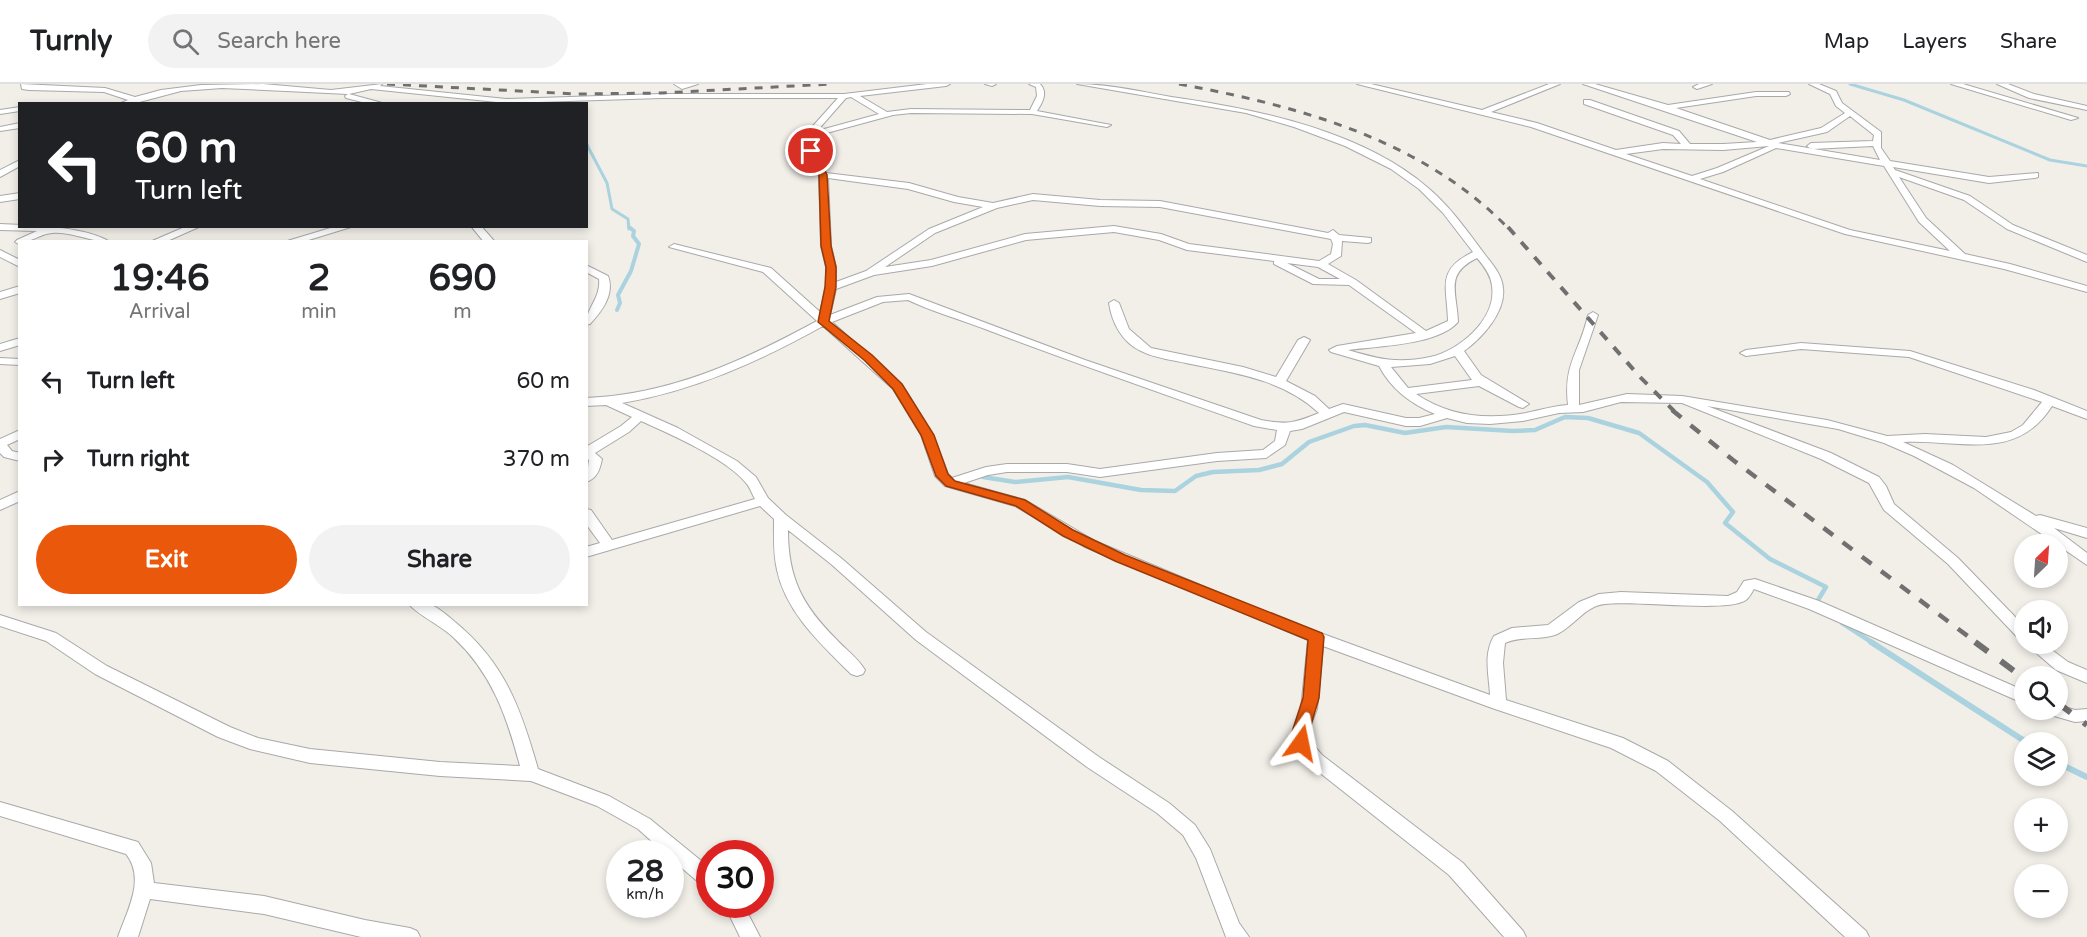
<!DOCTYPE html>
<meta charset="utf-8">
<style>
body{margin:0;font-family:"Varela Round",sans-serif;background:#f2f2f2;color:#202124;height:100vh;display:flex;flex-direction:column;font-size:22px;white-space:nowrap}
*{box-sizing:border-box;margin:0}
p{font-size:20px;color:#757577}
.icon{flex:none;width:33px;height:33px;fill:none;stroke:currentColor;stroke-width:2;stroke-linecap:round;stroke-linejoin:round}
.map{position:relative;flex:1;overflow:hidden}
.drawer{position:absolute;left:18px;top:156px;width:570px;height:366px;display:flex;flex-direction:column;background:#fff;border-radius:0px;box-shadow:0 3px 9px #0003}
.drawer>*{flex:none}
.guide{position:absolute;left:18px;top:18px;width:570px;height:126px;border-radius:0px;box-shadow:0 3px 9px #0003;background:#202124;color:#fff;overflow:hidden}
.needle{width:39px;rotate:25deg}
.buttons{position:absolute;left:2014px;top:450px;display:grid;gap:12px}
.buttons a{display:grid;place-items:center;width:54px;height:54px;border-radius:50%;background:#fff;box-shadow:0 3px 9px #0003;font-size:30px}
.speed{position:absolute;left:606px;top:756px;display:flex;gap:12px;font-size:30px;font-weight:700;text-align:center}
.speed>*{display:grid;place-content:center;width:78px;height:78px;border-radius:50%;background:#fff;box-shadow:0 3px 9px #0003;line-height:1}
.speed small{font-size:15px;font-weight:400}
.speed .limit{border:9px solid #d22;background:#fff;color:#111}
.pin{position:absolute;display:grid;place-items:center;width:51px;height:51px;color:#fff;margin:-26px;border:3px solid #fff;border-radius:50%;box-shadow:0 2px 6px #0007}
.me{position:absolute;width:66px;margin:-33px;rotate:12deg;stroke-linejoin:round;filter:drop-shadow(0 0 4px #0008)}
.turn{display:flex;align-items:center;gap:21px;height:126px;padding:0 18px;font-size:27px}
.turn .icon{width:78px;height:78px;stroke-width:2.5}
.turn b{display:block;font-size:42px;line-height:51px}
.eta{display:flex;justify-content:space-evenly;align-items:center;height:102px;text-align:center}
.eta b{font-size:36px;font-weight:800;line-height:42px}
.action{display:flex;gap:12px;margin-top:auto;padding:12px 18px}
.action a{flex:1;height:69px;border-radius:36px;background:#ea580c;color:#fff;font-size:24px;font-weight:800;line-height:69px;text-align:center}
.action a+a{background:#f2f2f2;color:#202124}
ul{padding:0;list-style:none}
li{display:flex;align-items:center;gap:18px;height:78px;padding:0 18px}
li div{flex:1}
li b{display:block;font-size:22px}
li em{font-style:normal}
header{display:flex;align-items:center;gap:36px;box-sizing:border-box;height:84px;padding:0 30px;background:#fff;border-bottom:2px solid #e0e0e0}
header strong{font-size:28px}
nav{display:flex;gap:33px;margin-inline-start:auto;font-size:21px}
.search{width:420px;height:54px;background:#f2f2f2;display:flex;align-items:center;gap:15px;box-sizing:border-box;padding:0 21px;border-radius:33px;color:#757577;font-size:22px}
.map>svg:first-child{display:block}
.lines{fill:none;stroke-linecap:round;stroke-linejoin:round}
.stream-far3{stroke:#aad3df;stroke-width:3}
.stream-far2{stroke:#aad3df;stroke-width:4}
.stream-far1{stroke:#aad3df;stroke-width:4.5}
.stream{stroke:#aad3df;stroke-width:6}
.minor-casing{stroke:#a9a9a9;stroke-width:2}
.minor{fill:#fff;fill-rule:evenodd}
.rail-far3{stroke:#707070;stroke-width:3;stroke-dasharray:8 8;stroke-linecap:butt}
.rail-far2{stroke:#707070;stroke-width:4;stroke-dasharray:10 10;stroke-linecap:butt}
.rail-far1{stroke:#707070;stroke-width:4.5;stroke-dasharray:12 12;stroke-linecap:butt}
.rail{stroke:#707070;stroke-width:6;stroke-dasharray:16 16;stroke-linecap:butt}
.route{fill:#ea580c;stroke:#983908;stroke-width:1.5}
</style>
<header>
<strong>Turnly</strong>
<div class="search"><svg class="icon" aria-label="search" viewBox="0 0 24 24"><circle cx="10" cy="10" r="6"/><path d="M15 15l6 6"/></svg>Search here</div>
<nav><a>Map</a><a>Layers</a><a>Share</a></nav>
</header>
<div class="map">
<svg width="2087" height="853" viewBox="0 0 2087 853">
<rect width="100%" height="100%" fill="#f2efe9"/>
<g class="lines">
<path class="stream-far3" d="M1850,0L1904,16L2050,76L2087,82
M586,59L607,99L612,125L628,135L629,145"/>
<path class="stream-far2" d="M617,226L620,219L618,211L631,187L639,160L633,152L634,147L629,143"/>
<path class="stream-far1" d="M983,393L1015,398L1068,393L1141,406L1175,407L1196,392L1213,388L1259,386L1282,380L1309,358L1354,342L1365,341L1405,349L1446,343L1513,347L1535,346L1565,333L1588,334L1639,349L1707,398L1733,428L1725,439L1770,475L1826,503L1815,521
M1842,539L1873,559"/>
<path class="stream" d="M1871,558L2026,658
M2058,679L2087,693"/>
<g class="minor-casing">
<path id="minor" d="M21,0L105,4L135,13L161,6L201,1L263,0L331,6L382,0L380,2L506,15L661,10H844L927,0H950L946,2L860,12L887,28L911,25L1030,26L1037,12L1036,3L1029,0H1040C1048,8 1043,18 1037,27L1111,41L1107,43L1032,30L911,29L893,31L812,53L815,67L826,89L909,99L958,113L993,119L1033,110L1100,116L1160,117L1328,149L1333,146L1339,151L1371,154V158L1368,159L1342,157L1341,172L1328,180L1356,196L1426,247L1448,237C1447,202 1436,186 1473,168L1443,129L1419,105L1391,85L1345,62L1294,43L1246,29L1077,0C1114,0 1149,10 1185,15C1265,27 1364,49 1427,103C1450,122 1468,148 1486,172C1493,181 1502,191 1503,204C1506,228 1482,254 1464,267L1481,291L1529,320L1523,324L1519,323L1479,302L1416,310C1450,333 1487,336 1526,329C1540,326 1553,322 1568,321C1563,279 1580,268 1588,231L1593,228L1598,231L1579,286V321L1627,310L1682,312L1827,336L1887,352L1925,350L1986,353L2011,348L2023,341L2042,318L1909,273L1801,265L1746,272L1740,269L1746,266L1801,259L1910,267L2034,306L2087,327V335L2052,322C2016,379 1959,355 1903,358L1953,381L2036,432L2040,431L2087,444V454L2054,444L2087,469V481L1974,404L1914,372L1884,359L1838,345L1707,322L1831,369L1879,393L1886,402L1894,420L1958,474L2025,543V558L2020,556L1948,480L1884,426L1869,399L1821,375L1682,319L1621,318L1583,328L1559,329L1523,337L1490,340L1467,339L1447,334L1420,342H1406L1344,328L1302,345L1290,347L1285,361L1266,374L1217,377L1100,393L1067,388H1007L988,391L964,399L1025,416L1095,457L1282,535L1490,611C1489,590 1483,571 1494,552L1512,544L1548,541L1579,518L1599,510L1621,508L1728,512L1737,508L1744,497L1755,495L1819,517L2025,607V620L1809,525L1754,505C1752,508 1749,514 1746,516C1728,529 1635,516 1605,520C1584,522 1573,544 1555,551C1539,556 1521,552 1505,559L1503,579L1506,616L1623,654L1668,677L1732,727L1866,847L1869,853H1845L1720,737L1656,687L1611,664L1492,624L1323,562L1317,625L1307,651L1309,656L1322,671L1463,779L1523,847L1526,853H1504L1449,791L1310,681L1295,664L1291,651L1301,625L1308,556L1085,463L1015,422L945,402L935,392L921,351L893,305L823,242C760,277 694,307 622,319L678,344L737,377L756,393L768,414L786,431L841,474L926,548L1099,673L1169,719L1195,741L1210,765L1239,839L1249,853H1226L1196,774L1183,751L1157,729L1087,683L916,556L831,480L788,446C788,494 802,521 836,555C845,565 858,574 865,586L863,590L857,592L851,590C822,561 786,529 777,486C773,469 774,452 774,435L760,422L586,473V463L600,459L586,440V425L591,426L612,456L755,415C752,410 750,403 746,399C727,375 670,350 641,337L629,348L595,369L602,375C600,385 597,395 586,398L589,376L586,374V363L621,342L632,333L606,321L586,322V314C670,311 745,276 817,237L763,188L669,163L674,160L771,184L820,228L826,203V183L821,162L819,91L807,67L804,52L838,14H661L506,19L371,5L349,10L386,20H370L346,14L345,12L348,10L222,4L181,7L132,20H119L128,16L104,8L29,6L22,5ZM851,13L879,30L817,47L846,14ZM828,94L908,105L954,118L983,123L929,145L866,187L836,198V183L831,162ZM1033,116L1100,122L1160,123L1331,155L1333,160L1331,170L1319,177L1189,160L1161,150L1114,142L1025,150L931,176L885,183L935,149L997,124ZM1114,148L1159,156L1187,166L1274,177V180L1313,200L1349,201L1416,249L1337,262L1329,266L1331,268L1379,282C1391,305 1411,320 1435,330L1419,334H1406L1343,320L1329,325L1315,312L1286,297L1310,256L1304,253L1298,256L1276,293L1243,283L1151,264L1129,245L1119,219L1114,216L1109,219C1112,239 1122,258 1141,267C1155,274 1172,276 1186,279C1234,289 1283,295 1319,329C1295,339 1287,341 1261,336L1085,276L909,210L877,213L830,231L836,205L874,191L932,182L1026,156ZM1477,174C1484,182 1491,191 1492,202C1497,235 1459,267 1430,273C1397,280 1379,275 1348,266C1378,262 1438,261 1458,238C1457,208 1444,190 1477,174ZM1287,179L1318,183L1340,195H1319ZM908,216C933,228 959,235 985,245C1074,279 1164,310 1254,342L1277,346L1275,357L1263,366L1217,369L1100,385L1067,380H1007L986,383L952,394L948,390L933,351L902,301L832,238L883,218ZM1455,272L1472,296L1408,304L1391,283L1430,280Z
M674,0H698L682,5Z
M985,0H996L992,2Z
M1357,0H1371L1482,26L1549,0H1560L1491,28L1537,39L1616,66L1663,59L1681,60L1673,51L1584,20V16H1590L1679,47L1690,60H1723L1757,58L1583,0H1595L1668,21L1756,8H1789L1790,10L1786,12H1756L1676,24L1770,56L1821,44L1845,29L1836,22L1830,10L1809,0H1819L1836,7L1842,19L1881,48V64L1890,77L1989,93L2038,89V93L2035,94L1989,99L1893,83L1895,86L1970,112L2013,141L2087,171V178L2007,145L1964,116L1899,93L1926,134L1965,170L2010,180L2087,202V208L2004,185L1845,150L1531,43ZM1850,32L1874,51L1873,57L1811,59L1807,62L1811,65L1873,62L1880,76L1778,59L1827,48ZM1769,62L1717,84L1692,92L1626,70L1663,65L1723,66ZM1776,64L1884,82L1919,138L1950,167L1850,146L1700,95L1723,88Z
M1699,0H1712L1697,5L1693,3Z
M1951,0H1963L2078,34L2071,36Z
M1997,0H2008L2034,10L2087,22V26L2029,14Z
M20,23V27L0,30V26Z
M20,39V44L0,47V43Z
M20,76V82L0,93V86Z
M20,109V115L0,118V112Z
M0,140C26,141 86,142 110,158C90,158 71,147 52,149C40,150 32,158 20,158V161L15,158L17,156L37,147L0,146Z
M187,142H201L165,158H150Z
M337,142L351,143L302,158H284Z
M471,142H481L495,158H484Z
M0,166L20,176V183L0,173Z
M586,181L608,192C615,210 602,227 590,240L586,241C586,224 601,214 599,195L586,188Z
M20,202V209L0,215V208Z
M20,254V261L0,267V260Z
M0,274L20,275V281L0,280Z
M20,346V355L7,361L12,367L20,369V377L4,373L0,369V355Z
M20,407V417L0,426V416Z
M409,520C415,520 422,520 428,520C437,522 448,532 455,538C505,579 521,625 538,685L609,712L650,735L710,784V804L703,802L670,774V770H666L638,745L597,722L531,697L440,692L310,679L250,665L218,653L95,590L46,557L0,542V531L56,549L107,582L230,643L258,654L310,665L440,678L520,682C507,633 492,589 453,553C443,543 415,529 409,520Z
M2026,560H2044L2068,578L2087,586V599L2056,586Z
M2058,621L2075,626L2087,625V637L2075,638L2047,630L2045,626H2058Z
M0,718L138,758L151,779L154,799L264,812L365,836L410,844L417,847L420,853H361L264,830L150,815L138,853H118C127,827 146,795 126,770L0,732Z
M724,820H743L760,853H740Z"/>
</g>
<use href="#minor" class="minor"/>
<path class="rail-far3" d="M387,0L576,10L662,9L831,0
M1179,0C1298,22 1422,55 1509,145"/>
<path class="rail-far2" d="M1508,143L1640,293L1674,327"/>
<path class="rail-far1" d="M1672,326L1733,376L1977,559"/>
<path class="rail" d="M1975,558L2025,595
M2058,619L2087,641"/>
</g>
<path class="route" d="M811,64L815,67L827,91L831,162L836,183V203L829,237L872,271L902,300L934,351L948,390L955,397L1025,416L1073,446L1125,471L1322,549L1324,553L1319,614L1308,651L1310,659L1307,664H1295L1291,651L1303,614L1308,556L1115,477L1063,452L1016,422L946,402L936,392L921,351L893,305L864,276L818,238L825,203L826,183L821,162L819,91L807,67Z"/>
</svg>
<div class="buttons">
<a><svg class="needle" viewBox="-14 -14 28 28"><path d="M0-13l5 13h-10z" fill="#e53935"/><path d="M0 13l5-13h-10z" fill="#757577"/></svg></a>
<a><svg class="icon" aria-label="sound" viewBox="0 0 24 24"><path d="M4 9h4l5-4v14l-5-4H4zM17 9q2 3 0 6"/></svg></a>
<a><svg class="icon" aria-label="search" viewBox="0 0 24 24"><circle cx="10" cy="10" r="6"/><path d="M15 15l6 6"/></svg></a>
<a><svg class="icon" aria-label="layers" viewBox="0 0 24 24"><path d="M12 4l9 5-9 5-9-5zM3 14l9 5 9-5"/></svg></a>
<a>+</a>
<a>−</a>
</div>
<div class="speed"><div>28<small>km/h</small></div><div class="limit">30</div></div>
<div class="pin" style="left:811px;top:67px;background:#d93025"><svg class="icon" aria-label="arrive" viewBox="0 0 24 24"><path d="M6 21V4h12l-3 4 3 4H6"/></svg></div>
<svg class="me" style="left:1301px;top:659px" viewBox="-20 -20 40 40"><path d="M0-17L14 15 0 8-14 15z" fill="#ea580c" stroke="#fff" stroke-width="4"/></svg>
<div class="guide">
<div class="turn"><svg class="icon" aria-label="left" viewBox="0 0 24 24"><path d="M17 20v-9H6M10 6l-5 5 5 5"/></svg><div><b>60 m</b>Turn left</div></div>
</div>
<section class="drawer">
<div class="eta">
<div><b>19:46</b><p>Arrival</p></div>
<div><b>2</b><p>min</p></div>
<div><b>690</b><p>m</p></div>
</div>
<ul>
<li><svg class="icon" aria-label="left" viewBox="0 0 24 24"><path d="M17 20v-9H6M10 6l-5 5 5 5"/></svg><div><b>Turn left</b></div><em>60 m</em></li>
<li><svg class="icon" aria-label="right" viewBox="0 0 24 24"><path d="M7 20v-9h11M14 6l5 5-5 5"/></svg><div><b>Turn right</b></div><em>370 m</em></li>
</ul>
<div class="action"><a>Exit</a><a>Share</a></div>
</section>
</div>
